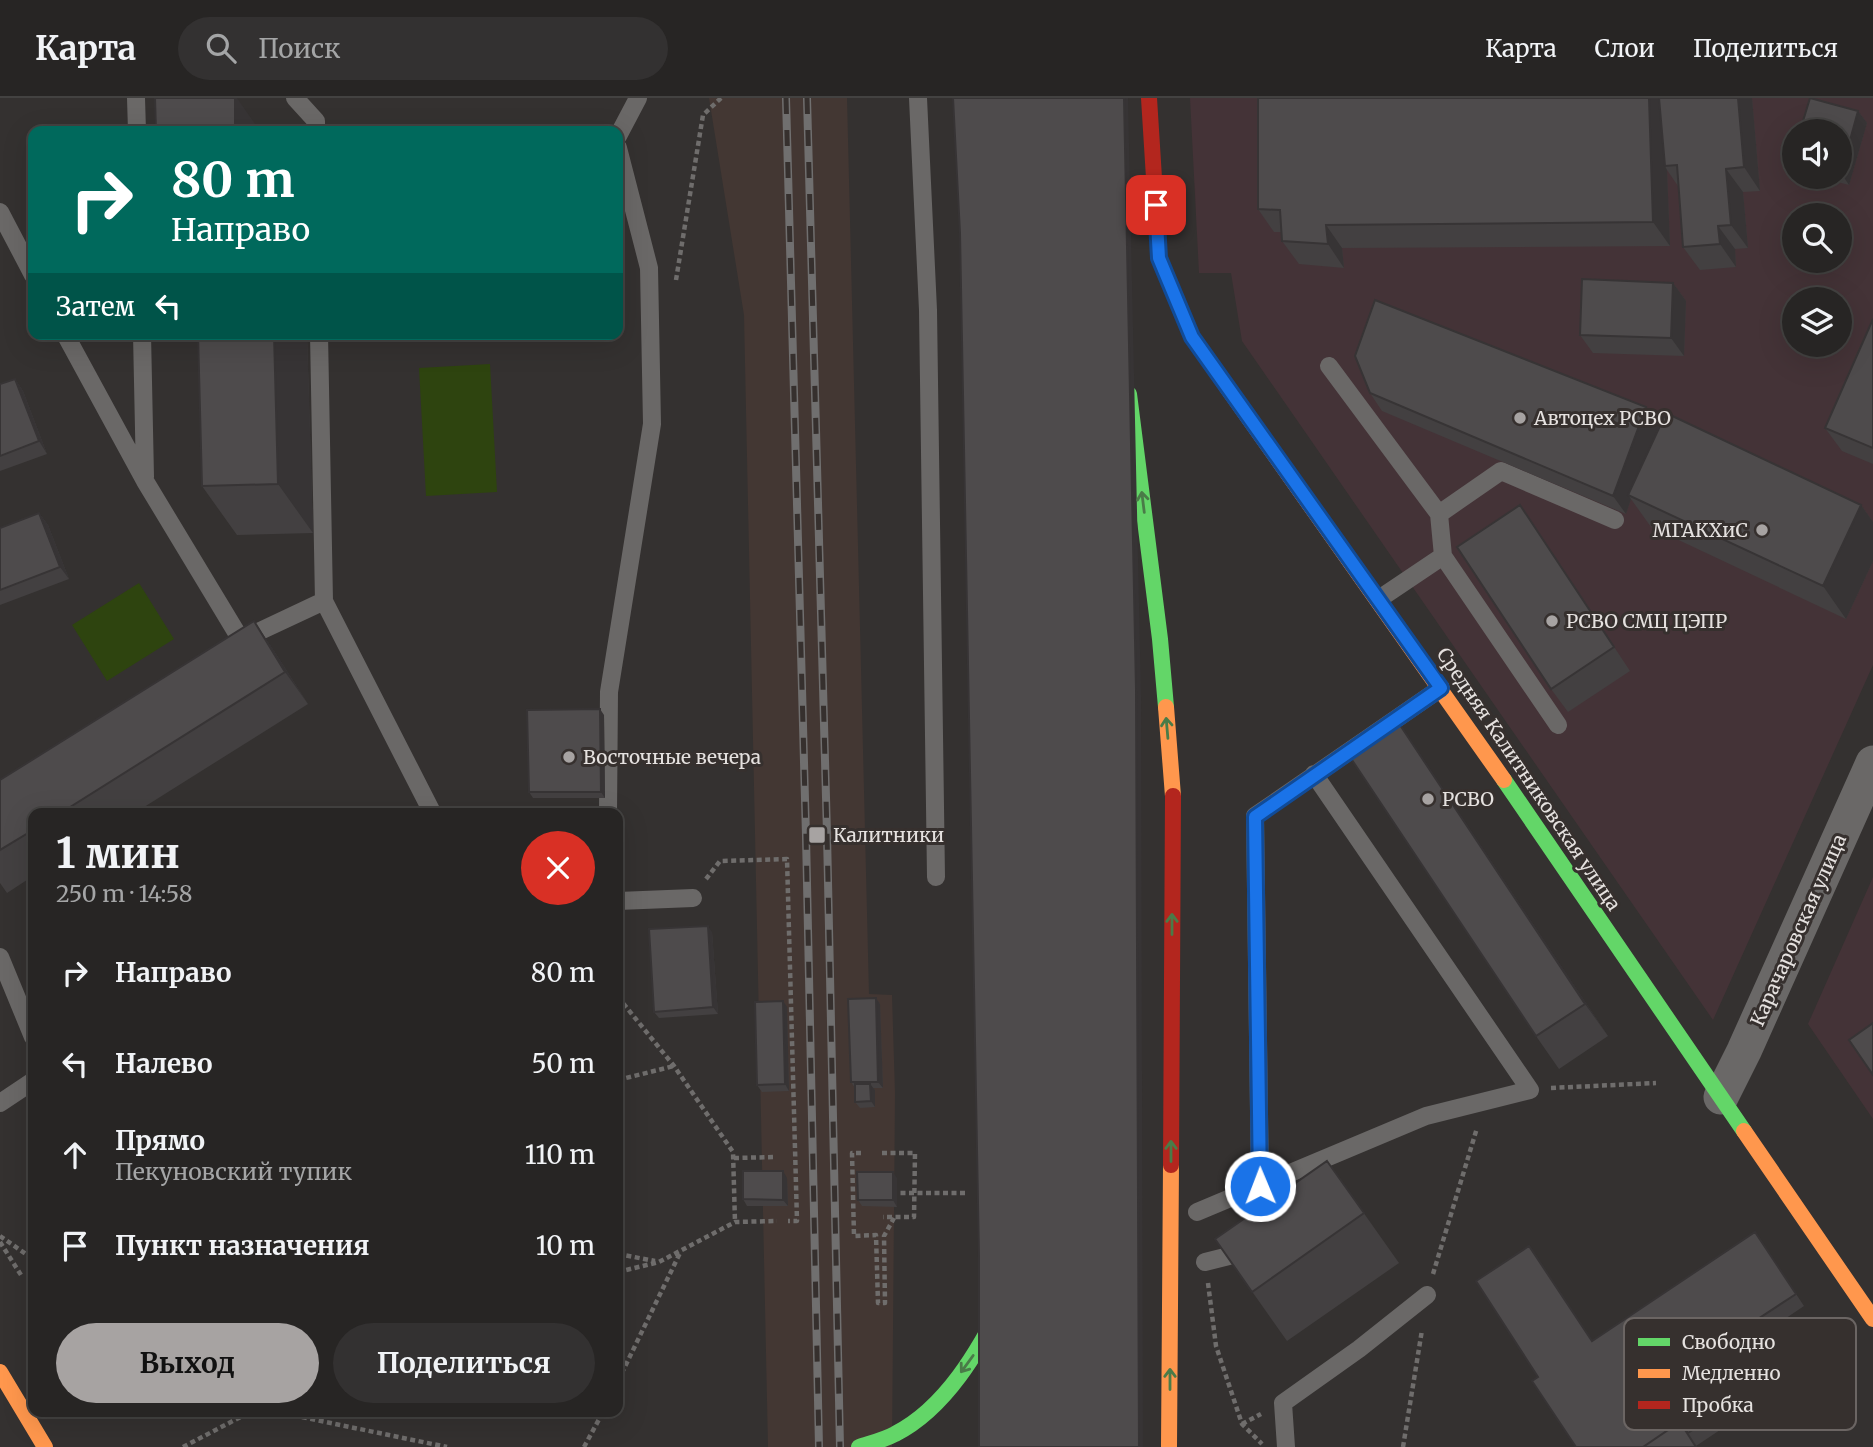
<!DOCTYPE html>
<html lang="ru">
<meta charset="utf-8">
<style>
body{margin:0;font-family:Merriweather,serif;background:#333131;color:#f1f3f6;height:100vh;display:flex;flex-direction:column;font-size:26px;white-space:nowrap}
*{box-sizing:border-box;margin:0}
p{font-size:23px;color:#a4a5a6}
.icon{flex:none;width:38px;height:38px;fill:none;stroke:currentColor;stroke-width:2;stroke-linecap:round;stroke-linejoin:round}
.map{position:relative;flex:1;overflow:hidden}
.details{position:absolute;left:28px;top:710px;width:595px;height:609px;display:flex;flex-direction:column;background:#272524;border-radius:14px;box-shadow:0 7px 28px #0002,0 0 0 2px #434241}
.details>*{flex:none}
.top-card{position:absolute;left:28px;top:28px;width:595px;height:214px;border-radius:14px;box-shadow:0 7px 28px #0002,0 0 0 2px #434241;background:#00695c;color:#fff;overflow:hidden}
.fabs{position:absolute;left:1782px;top:21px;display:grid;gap:14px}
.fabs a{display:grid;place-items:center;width:70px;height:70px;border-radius:50%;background:#272524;box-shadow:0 7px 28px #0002,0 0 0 2px #434241;font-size:35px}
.pin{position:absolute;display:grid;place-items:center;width:60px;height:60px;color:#fff;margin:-30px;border-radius:14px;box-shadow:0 4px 10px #0006}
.me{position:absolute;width:77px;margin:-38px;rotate:359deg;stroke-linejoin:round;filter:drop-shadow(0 0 5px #0008)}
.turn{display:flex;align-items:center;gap:24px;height:147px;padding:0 28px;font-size:32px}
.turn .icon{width:91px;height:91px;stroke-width:2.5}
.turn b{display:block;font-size:49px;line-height:60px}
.then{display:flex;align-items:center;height:66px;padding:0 28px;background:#0003;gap:14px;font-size:26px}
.round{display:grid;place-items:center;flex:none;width:74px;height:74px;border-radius:37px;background:#333131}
.head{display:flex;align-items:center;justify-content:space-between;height:119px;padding:0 28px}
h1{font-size:42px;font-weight:700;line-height:52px}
.primary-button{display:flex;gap:14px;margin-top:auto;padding:14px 28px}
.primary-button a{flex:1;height:80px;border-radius:42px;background:#a7a3a2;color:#111;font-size:28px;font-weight:700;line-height:80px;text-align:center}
.primary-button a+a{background:#333131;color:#f1f3f6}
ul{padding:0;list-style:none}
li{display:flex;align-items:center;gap:21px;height:91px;padding:0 28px}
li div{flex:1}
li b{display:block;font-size:26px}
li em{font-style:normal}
header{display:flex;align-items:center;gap:42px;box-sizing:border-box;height:98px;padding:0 35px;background:#272524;border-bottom:2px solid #434241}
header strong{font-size:33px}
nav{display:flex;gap:38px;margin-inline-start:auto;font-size:24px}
.search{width:490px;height:63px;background:#333131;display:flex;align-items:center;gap:18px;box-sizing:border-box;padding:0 24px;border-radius:38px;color:#a4a5a6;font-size:26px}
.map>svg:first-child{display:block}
.built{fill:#433733}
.industrial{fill:#443337;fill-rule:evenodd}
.green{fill:#2e440f}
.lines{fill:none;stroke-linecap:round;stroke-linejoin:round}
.path{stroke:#6f6d6c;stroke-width:4.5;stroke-dasharray:5 3.5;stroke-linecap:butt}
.lane{stroke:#6a6867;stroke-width:18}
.street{stroke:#6a6867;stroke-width:35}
.fast{stroke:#63d668;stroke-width:16}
.slow{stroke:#ff974d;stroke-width:16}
.jam{stroke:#b3261e;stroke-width:16}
.rail-casing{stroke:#706f6f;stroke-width:8}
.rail{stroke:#36302e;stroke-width:5;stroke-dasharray:16;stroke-linecap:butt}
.slow-bridge{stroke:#ff974d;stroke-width:16}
.jam-bridge{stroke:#b3261e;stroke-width:16}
.wall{fill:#434041}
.shaded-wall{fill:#373435}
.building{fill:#4e4b4c;stroke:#373435;stroke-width:2}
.oneway{stroke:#4a7b48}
.route-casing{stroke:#114b97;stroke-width:18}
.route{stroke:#1a73e8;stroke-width:12}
.poi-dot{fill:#a7a3a2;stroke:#36302e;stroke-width:2.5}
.labels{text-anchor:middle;stroke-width:6;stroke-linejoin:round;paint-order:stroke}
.poi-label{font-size:19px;fill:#e5e1df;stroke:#36302e;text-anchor:start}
.street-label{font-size:19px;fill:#e5e1df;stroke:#36302e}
.key{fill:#36302e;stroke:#6b6563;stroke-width:2}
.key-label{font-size:19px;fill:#e5e1df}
</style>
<header>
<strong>Карта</strong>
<div class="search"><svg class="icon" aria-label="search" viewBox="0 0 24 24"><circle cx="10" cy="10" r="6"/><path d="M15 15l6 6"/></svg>Поиск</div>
<nav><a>Карта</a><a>Слои</a><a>Поделиться</a></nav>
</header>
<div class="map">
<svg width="1873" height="1349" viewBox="0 0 1873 1349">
<rect width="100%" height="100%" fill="#343130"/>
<path class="built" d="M709,0H847L869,896L892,897L895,995L892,1349H768L744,217Z"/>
<path class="industrial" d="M1190,0H1873V567L1713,922L1242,243L1231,175H1199ZM1794,33H1839V79H1794ZM1794,117H1839V163H1794ZM1794,201H1839V247H1794Z
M1873,779V1021L1808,926Z"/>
<path class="green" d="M490,266L497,394L426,398L419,270Z
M139,485L174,541L107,583L72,527Z"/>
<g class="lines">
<path class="path" d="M676,182L703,17L721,0
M706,781L720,763L787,761L797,1123H788
M618,899L674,968L733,1054L735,1124
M618,982L674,968
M1551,990L1656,985
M861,1055H852L854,1138L876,1137L878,1205H885L884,1138L894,1120
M882,1055H915L914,1119H883
M734,1060L775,1059
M892,1095H967
M0,1138L33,1161
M0,1144L21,1177
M618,1156L655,1163
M618,1174L659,1164L735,1124L777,1123
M1433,1176L1477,1030
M1208,1185L1216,1248L1242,1326L1262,1346
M618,1283L680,1155
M277,1314L447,1349
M1242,1326L1261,1316
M183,1349L250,1314
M584,1349L603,1314
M1403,1349L1422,1232"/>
<path class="lane" d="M136,0L137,33
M295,0L316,23V33
M918,0L928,212L936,779
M618,38L638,0
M0,114L33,177
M65,236L145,383L241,542L324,503L433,716
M142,236L145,379
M319,236L324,503
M1329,268L1439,416L1443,458
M1439,416L1501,373L1615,422
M1379,501L1443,458L1558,627
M608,716L609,594L652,326L649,170L618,50
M618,803L693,800
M0,859L33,939
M0,1005L33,983
M1197,1114L1426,1018L1530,992L1314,676
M1205,1164L1229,1158L1255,1126L1260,1088L1255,718L1441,590
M1286,1349L1283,1305L1359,1251L1427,1197"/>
<path class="street" d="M1721,999L1744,953L1873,665"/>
<path class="fast" d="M1129,296L1160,541L1166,609
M1504,682L1744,1033
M859,1349C871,1345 884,1342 895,1336C946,1310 979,1252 1004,1203"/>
<path class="slow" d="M1226,288L1504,682
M1166,609L1173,698
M1744,1033L1873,1221
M0,1274L45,1349"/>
<path class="jam" d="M1149,0L1159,160L1192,239L1226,288"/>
<g class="rail-casing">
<path id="rail" d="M786,0L806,738L819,1349
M807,0L827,736L840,1349"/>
</g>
<use href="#rail" class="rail"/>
<path class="slow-bridge" d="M1169,1349L1171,1067"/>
<path class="jam-bridge" d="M1171,1067L1173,698"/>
</g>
<path class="wall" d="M1752,0L1760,93L1743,94L1748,150L1735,151L1736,169L1700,172L1683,149L1678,88L1667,72L1670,148L1342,150L1344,170L1299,166L1282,143V134H1274L1258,111Z
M1858,13L1867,25L1849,87L1818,79H1839V33Z
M1673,185L1686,203L1684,258L1593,255L1580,237Z
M1873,221V366L1842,353L1825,330Z
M198,236H307L313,435L237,437L202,388Z
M15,281L23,293L47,356L0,373V286Z
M1370,295L1659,327L1651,347L1861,407L1873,424V463L1846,521L1651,429L1631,401L1626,416L1382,313Z
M39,415L48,427L69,481L0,507V430Z
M1536,431L1630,573L1568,614L1551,591Z
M254,523L276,556L308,606L133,716H33V778L7,795L0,785V682Z
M604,617L605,700H533L529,694Z
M1394,618L1608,938L1559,971L1536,938Z
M712,834L718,916L659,920L654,914Z
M876,900L880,906L883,990H873L875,992V1009L860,1010L855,1004V990L851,984Z
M787,909L789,993L762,994L757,987Z
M1327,1063L1399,1165L1287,1243L1215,1141Z
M787,1080L788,1108H747L743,1101Z
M897,1080V1109L862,1108L858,1102Z
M1755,1134L1804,1208L1689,1285L1720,1332L1696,1348L1697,1349L1538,1279Z"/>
<path class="shaded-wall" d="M235,0H237L260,33H229Z
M1124,0H1128L1141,597L1143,1349H1139Z
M1649,0H1665V68L1667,72L1670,148L1653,124Z
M1738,0H1752L1760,93L1744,69Z
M1858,13L1867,25L1849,87L1841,75Z
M1726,71L1743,94L1748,150L1731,127Z
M1326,127L1342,150L1344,170L1328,146Z
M1718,128L1735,151L1736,169L1720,146Z
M1673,185L1686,203L1684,258L1671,240Z
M274,236H307L313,435L278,386Z
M15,281L23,293L47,356L39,343Z
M1646,309L1659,327L1632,399L1628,397L1631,401L1626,416L1613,398Z
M1861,407L1873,424V463L1846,521L1823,488Z
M39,415L48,427L69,481L60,469Z
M254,523L276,556L308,606L285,574Z
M600,611L604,617L605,700L601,694Z
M1394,618L1416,650L1608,938L1585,906Z
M708,828L712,834L718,916L713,909Z
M876,900L880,906L883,990L878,984Z
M783,903L787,909L789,993L785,986Z
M870,986L875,992V1009L871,1003Z
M783,1073L787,1080L788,1108L783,1102Z
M893,1074L897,1080V1109L893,1102Z"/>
<path class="building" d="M155,0H235V29L268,28V33H156Z
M953,0H1124L1136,591L1139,1349H979V1159L960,135Z
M1258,0H1649L1653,124L1326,127L1328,146L1282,143L1280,112L1258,111Z
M1659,0H1738L1744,69L1726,71L1731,127L1718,128L1720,146L1683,149L1677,67L1665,68Z
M1810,0L1858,13L1841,75H1839V33H1800Z
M1582,181L1673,185L1671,240L1580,237Z
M1375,202L1646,309L1613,398L1370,295L1355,258Z
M1873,221V350L1825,330Z
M198,236H274L278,386L202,388Z
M15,281L39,343L0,358V286Z
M1666,315L1861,407L1823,488L1628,397Z
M1520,407L1614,549L1551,591L1457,449Z
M39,415L60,469L0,492V430Z
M254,523L285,574L59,716H33V732L0,752V682Z
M600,611L601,694H529L527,612Z
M1394,618L1585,906L1536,938L1344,650Z
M708,828L713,909L654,914L649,831Z
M876,900L878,984H851L848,901Z
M783,903L785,986L757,987L755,904Z
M1873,925V977L1849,942Z
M855,986H870L871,1003L855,1004Z
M1327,1063L1364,1115L1252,1194L1215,1141Z
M743,1073H783V1102L743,1101Z
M857,1074H893V1102H858Z
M1755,1134L1796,1196L1680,1272L1712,1319L1688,1335L1680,1324L1643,1349H1576L1532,1283L1538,1279L1476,1183L1529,1148L1592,1243Z
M1680,1324L1696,1349H1643Z"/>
<defs><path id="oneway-shaft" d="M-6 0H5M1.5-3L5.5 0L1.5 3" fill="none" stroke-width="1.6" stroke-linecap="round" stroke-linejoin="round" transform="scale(1.75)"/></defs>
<g class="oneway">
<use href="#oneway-shaft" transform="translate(1143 404) rotate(-97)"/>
<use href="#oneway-shaft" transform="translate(1167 630) rotate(-95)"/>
<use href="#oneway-shaft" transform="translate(1172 826) rotate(-90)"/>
<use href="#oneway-shaft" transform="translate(1171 1053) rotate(-90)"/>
<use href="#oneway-shaft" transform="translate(967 1266) rotate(126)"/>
<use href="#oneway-shaft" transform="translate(1170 1281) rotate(-90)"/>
</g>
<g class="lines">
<g class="route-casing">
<path id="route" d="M1156,107L1159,160L1192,239L1441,590L1255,719L1260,1088"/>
</g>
<use href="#route" class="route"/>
</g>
<g class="poi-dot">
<circle cx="1520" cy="320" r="7"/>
<circle cx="1762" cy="432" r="7"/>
<circle cx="1552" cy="523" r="7"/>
<circle cx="569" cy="659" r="7"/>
<circle cx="1428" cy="701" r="7"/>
<rect x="808" y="728" width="18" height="18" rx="3.5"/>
</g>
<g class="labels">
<g class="poi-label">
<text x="1534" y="327">Автоцех РСВО</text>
<text x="1748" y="439" text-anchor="end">МГАКХиС</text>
<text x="1566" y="530">РСВО СМЦ ЦЭПР</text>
<text x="583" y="666">Восточные вечера</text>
<text x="1442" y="708">РСВО</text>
<text x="833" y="744">Калитники</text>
</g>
<g class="street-label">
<text transform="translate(1529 681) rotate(56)" y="7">Средняя Калитниковская улица</text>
<text transform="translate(1798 832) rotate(-66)" y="7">Карачаровская улица</text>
</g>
</g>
<rect x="1624" y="1220" width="232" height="112" rx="10" class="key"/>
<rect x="1638" y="1240" width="32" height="8" fill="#63d668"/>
<rect x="1638" y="1271" width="32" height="9" fill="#ff974d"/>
<rect x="1638" y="1303" width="32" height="8" fill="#b3261e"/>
<g class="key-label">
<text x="1682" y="1251">Свободно</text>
<text x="1682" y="1282">Медленно</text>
<text x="1682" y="1314">Пробка</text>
</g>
</svg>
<div class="fabs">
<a><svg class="icon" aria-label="sound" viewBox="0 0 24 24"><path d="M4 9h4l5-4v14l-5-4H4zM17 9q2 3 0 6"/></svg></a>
<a><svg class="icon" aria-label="search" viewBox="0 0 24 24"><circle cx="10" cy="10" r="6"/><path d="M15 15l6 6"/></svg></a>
<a><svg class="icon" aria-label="layers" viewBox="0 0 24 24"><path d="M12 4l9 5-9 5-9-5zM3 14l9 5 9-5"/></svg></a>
</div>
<div class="pin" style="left:1156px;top:107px;background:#d93025"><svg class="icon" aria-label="arrive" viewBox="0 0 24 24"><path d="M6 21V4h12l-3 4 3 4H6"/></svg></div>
<svg class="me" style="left:1260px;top:1088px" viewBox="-20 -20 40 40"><circle r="17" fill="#1a73e8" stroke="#fff" stroke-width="3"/><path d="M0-11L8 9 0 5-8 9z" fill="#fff"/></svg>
<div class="top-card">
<div class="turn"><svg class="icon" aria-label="right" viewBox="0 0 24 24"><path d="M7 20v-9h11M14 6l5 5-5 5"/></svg><div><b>80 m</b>Направо</div></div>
<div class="then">Затем<svg class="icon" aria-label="left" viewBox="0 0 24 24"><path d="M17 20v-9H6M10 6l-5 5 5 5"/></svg></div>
</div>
<section class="details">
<div class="head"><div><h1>1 мин</h1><p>250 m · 14:58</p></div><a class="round" style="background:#d93025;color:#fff"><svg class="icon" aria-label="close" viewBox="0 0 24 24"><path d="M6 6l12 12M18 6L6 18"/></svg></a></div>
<ul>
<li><svg class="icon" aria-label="right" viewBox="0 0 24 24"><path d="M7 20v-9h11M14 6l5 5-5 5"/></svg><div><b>Направо</b></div><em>80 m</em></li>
<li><svg class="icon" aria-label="left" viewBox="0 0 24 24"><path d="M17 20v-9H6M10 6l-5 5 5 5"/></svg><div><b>Налево</b></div><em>50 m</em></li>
<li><svg class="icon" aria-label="ahead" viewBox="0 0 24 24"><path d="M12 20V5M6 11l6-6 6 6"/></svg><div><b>Прямо</b><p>Пекуновский тупик</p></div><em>110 m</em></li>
<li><svg class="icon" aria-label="arrive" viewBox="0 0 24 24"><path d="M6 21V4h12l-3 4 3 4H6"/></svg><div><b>Пункт назначения</b></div><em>10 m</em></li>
</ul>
<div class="primary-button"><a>Выход</a><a>Поделиться</a></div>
</section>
</div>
